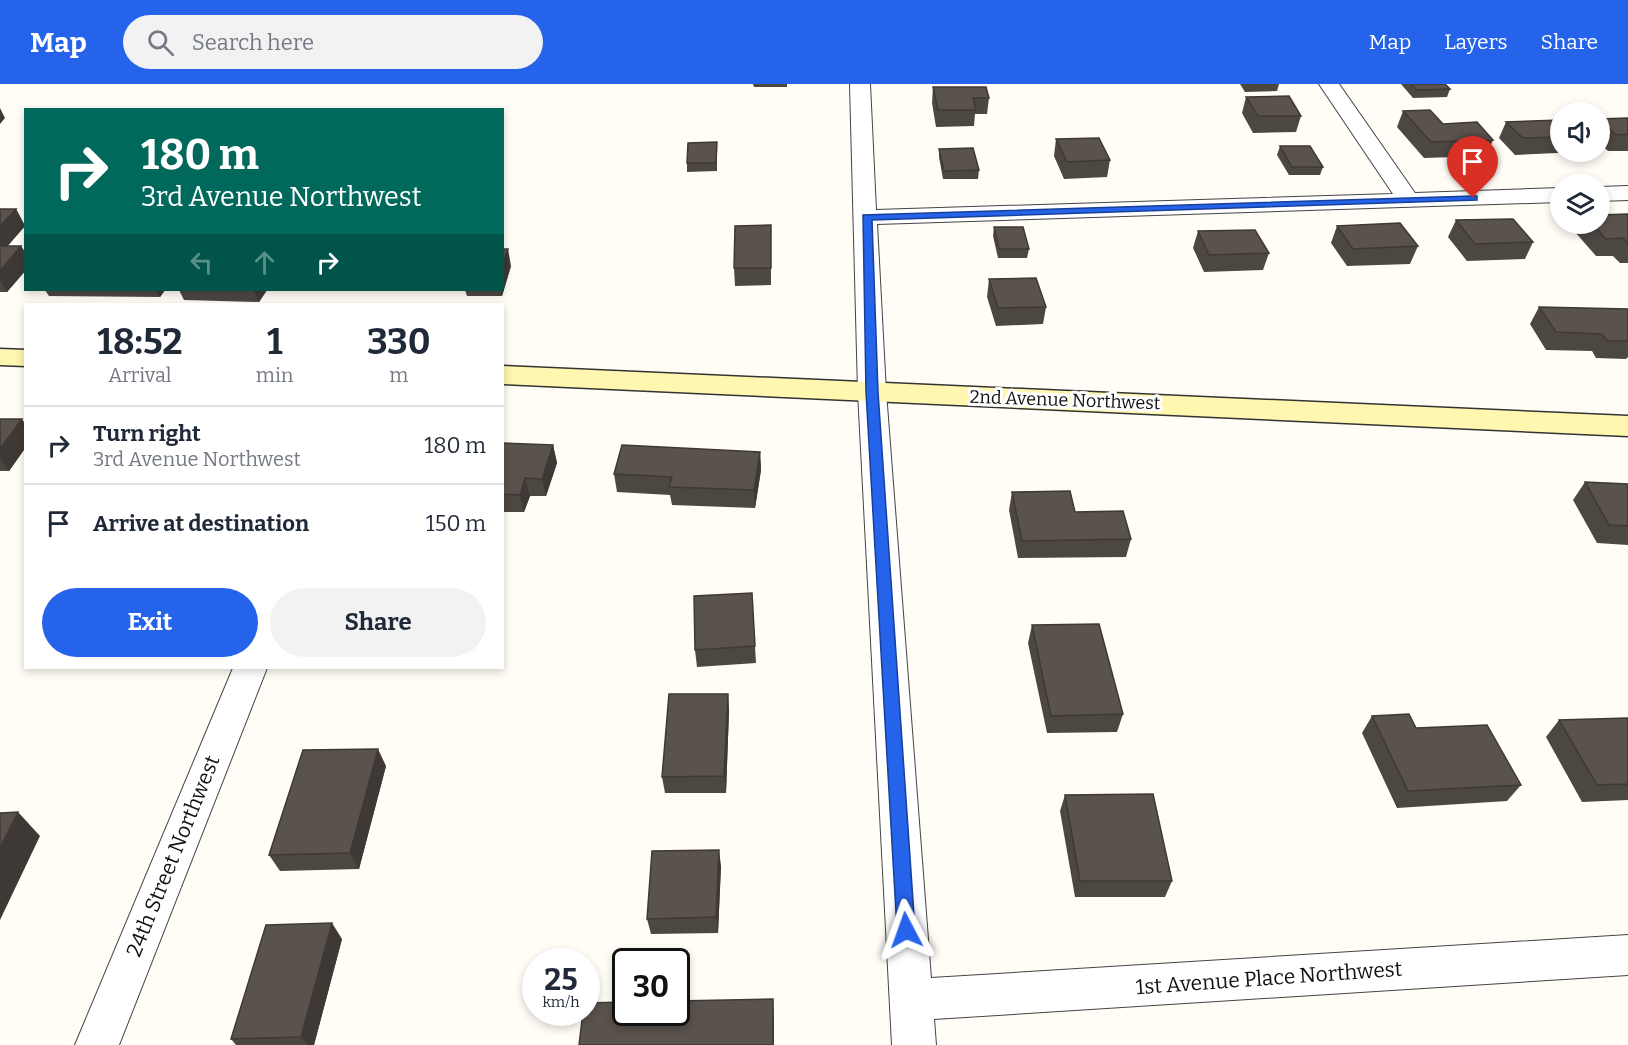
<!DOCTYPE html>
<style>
body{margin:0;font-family:Bitter,serif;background:#f2f2f3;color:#1f2937;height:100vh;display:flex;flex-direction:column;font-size:22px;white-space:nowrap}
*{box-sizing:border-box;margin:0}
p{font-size:20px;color:#747a83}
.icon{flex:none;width:33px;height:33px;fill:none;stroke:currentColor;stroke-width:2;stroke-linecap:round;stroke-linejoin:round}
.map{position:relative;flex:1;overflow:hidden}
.panel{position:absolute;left:24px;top:219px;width:480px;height:366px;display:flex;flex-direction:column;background:#fff;border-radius:0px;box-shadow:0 3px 9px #0003}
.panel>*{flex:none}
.hud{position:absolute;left:24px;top:24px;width:480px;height:183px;border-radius:0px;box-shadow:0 3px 9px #0003;background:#00695c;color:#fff;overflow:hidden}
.fabs{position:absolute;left:1550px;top:18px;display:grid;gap:12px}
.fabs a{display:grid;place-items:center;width:60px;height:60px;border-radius:50%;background:#fff;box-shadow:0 3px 9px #0003;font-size:30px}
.speed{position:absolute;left:522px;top:864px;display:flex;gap:12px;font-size:30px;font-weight:700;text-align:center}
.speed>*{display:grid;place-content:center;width:78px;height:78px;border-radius:50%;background:#fff;box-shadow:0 3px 9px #0003;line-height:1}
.speed small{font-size:15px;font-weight:400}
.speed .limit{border:3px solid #111;border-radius:9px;background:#fff;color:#111}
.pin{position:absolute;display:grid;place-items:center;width:51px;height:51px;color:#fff;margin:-62px -26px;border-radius:50% 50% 50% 0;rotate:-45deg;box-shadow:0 0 6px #0007}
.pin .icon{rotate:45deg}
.me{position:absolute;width:66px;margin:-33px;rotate:356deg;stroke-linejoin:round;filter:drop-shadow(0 0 4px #0008)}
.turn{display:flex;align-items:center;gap:21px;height:126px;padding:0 18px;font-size:27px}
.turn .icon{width:78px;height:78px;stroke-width:2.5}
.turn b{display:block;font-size:42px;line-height:51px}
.lanes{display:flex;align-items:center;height:57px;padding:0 18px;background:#0003;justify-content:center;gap:30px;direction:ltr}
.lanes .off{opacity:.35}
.eta{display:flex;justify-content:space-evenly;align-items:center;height:102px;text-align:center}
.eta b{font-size:36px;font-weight:700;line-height:42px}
.primary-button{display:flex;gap:12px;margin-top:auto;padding:12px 18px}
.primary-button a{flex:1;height:69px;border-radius:36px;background:#2563eb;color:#fff;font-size:24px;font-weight:700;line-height:69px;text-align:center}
.primary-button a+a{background:#f2f2f3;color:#1f2937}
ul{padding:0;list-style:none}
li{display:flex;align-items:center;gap:18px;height:78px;padding:0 18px;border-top:2px solid #e0e1e3}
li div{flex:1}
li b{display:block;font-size:22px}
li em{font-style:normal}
header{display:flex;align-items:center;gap:36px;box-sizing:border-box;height:84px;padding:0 30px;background:#2563eb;color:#fff}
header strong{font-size:28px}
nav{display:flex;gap:33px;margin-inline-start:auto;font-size:21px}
.search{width:420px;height:54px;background:#f2f2f3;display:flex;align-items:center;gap:15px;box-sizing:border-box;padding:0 21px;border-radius:33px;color:#747a83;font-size:22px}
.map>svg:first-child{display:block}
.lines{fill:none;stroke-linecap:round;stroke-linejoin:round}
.minor-casing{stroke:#444;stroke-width:2}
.secondary-casing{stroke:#333;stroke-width:3}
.minor{fill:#fff;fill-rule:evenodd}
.secondary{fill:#fff6b0;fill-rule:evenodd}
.wall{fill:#4d4742}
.shaded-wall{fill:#3f3936}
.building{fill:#5a524d;stroke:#3f3936;stroke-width:1.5}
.route{fill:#2563eb;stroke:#184099;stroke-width:1.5}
.labels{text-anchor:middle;stroke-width:6;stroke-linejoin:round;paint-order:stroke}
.street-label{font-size:18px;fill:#111;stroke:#fff}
.near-street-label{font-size:21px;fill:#111;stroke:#fff}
</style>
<header>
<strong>Map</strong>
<div class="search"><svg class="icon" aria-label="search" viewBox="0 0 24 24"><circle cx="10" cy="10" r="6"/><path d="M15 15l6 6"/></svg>Search here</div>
<nav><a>Map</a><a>Layers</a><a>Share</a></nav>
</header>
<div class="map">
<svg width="1628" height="961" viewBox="0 0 1628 961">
<rect width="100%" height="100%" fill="#fffdf5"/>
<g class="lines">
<g class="minor-casing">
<path id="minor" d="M850,0H870L876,126L1393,110L1319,0H1339L1415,109L1560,104V118L877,140L886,308L931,894L1628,851V891L934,935L936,961H892L858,308Z
M1628,102V116L1599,117V103Z
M233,584H267L119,961H75Z"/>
</g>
<g class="secondary-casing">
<path id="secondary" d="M0,265L26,266V282L0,281Z
M502,282L1628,332V352L502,300Z"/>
</g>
<use href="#minor" class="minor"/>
<use href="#secondary" class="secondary"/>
</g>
<path class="wall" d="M753,0H787V3H754Z
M1240,0H1279L1277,7L1245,8Z
M1401,0H1445L1450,5L1447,13L1413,14Z
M933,3L989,14L987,30H975L974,42L936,43L932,19Z
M1246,13L1301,32L1296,48L1253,49L1242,29Z
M1403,27L1443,40L1493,56L1486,72L1424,74L1397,43Z
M1628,34V67H1608L1599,59V35Z
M1560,36V68H1579L1515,71L1499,54L1506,38Z
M1056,55L1110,76L1107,93L1064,95L1054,72Z
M1280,62L1323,83L1320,91H1289L1277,71Z
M939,65L979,86L978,95H943L939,73Z
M717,67V87L687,88V79Z
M0,125H16L25,142L7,162H21L26,170V186L7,208H0Z
M1628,130V179H1620L1613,172H1596L1575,148L1579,140H1599Z
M1456,136L1533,158L1525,175L1467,177L1448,153Z
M1337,142L1418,162L1410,180L1347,182L1331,159Z
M994,143L1029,165L1027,174H998L993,152Z
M1198,147L1269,169L1263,186L1204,188L1193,164Z
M771,158V201L735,202L734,184Z
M511,182L502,212H467L465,206H502Z
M989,195L1046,223L1043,240L996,242L987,213Z
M45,206H165L160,213L49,212Z
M179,206H267L259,218L184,216Z
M1539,223L1628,225V273L1626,275L1596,274L1592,267L1546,266L1530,240Z
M0,335L26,341V363L9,387H0Z
M502,359L553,361L557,379L546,412H530L524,428H502Z
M760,368L761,386L755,424L672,421L670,411L617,408L614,390Z
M1585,398L1628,400V461L1597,459L1573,416Z
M1012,408L1131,455L1126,473L1018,474L1009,426Z
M1032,541L1123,630L1117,648L1047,649L1028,559Z
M755,562L756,579L697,583L695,566Z
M728,610L729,627L726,709H665L662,693Z
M1372,632L1416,644L1521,701L1507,717L1397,724L1362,649Z
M1628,634V716L1582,718L1546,653L1559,636Z
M386,682L359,785L280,787L269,771Z
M1065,711L1172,797L1165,813H1075L1060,727Z
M721,782L718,849L651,850L647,835Z
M342,855L314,961H236L231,955Z"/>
<path class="shaded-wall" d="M0,24L5,34L0,40Z
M16,125L25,142L0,171V142Z
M21,162L26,170V186L7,208L0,196V187Z
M508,165L511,182L502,212L501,206H502V181Z
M156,206H165L160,213Z
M254,206H267L259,218Z
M22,335L26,341V363L9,387L0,374V365Z
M553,361L557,379L546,412L542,395Z
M760,368L761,386L755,424L754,406Z
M525,394L530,412L524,428L520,411Z
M728,610L729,627L726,709L724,692Z
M378,665L386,682L359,785L350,769Z
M18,728L40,752L0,836V764Z
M719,766L721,782L718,849L716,833Z
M332,839L342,855L314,961H308L301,953Z
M773,915L774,936V961H773Z"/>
<path class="building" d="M1411,0H1445L1450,5L1417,6Z
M933,3H986L989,14H973L976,26H938Z
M1289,12L1301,32H1258L1246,13Z
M1430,26L1443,40L1477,38L1493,56L1431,58L1403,27Z
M1628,34V50L1616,51L1599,35Z
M1560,36V53L1523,54L1506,38Z
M1099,54L1110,76L1067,78L1056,55Z
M717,58L716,79H687L688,59Z
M1280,62H1310L1323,83H1292Z
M973,64L979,86L944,87L939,65Z
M0,125H16L0,142Z
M1628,130V160L1623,154L1606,155L1592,140H1599V131Z
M1513,135L1533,158L1475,160L1456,136Z
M1400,139L1418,162L1353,165L1337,142Z
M771,141V184H734L735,142Z
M994,143H1023L1029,165H999Z
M1255,146L1269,169L1209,171L1198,147Z
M0,162H21L0,187Z
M502,165H508L502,181Z
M1036,194L1046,223L998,224L989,195Z
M1539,223L1628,225V257H1607L1602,250L1556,248Z
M0,335H22L0,365Z
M502,359L553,361L542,395L525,394L520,411L502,410Z
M622,361L760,368L754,406L669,403L672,393L614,390Z
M1585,398L1628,400V442L1609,441Z
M1070,407L1075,428L1123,427L1131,455L1022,457L1012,408Z
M752,509L755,562L695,566L694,512Z
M1099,540L1123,630L1051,632L1032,541Z
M669,610H728L724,692L662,693Z
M1409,630L1416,644L1487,641L1521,701L1408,707L1372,632Z
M1628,634V700L1597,701L1559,636Z
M378,665L350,769L269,771L303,666Z
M1153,710L1172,797H1080L1065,711Z
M18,728L0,764V729Z
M719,766L716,833L647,835L652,767Z
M332,839L301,953L231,955L266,841Z
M773,915V961H579L583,928H586V919L626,918V928H676V917Z"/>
<path class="route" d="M1473,112H1477V116L872,136L878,308L915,846L913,852L906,854L900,852L897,846L866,308L863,131Z"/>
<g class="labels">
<g class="street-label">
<text transform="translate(1065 316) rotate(2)" y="6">2nd Avenue Northwest</text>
</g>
<g class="near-street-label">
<text transform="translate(173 772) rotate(-68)" y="7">24th Street Northwest</text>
<text transform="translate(1269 894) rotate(-4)" y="7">1st Avenue Place Northwest</text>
</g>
</g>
</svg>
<div class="fabs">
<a><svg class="icon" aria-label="sound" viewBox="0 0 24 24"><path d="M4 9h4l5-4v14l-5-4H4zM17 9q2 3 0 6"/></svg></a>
<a><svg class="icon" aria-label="layers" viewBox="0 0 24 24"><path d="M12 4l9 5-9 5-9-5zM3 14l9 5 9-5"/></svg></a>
</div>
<div class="speed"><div>25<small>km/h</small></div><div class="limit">30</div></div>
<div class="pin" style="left:1473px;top:114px;background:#d93025"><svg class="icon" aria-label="arrive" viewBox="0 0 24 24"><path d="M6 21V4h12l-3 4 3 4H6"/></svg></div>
<svg class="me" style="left:906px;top:846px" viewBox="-20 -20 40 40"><path d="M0-17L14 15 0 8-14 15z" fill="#2563eb" stroke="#fff" stroke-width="4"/></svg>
<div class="hud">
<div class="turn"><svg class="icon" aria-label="right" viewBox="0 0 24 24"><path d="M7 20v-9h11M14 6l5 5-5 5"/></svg><div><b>180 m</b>3rd Avenue Northwest</div></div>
<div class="lanes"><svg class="icon off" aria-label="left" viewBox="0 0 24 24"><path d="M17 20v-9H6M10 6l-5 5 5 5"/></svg><svg class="icon off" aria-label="ahead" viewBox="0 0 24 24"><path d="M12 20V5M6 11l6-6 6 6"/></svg><svg class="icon" aria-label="right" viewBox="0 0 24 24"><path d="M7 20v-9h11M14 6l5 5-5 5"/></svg></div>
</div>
<section class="panel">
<div class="eta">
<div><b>18:52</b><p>Arrival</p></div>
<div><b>1</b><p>min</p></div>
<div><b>330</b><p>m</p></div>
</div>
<ul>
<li><svg class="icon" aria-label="right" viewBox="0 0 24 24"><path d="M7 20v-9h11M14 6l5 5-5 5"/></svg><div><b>Turn right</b><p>3rd Avenue Northwest</p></div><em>180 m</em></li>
<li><svg class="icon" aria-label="arrive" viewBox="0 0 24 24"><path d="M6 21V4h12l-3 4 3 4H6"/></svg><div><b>Arrive at destination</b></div><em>150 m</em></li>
</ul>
<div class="primary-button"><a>Exit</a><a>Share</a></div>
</section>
</div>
